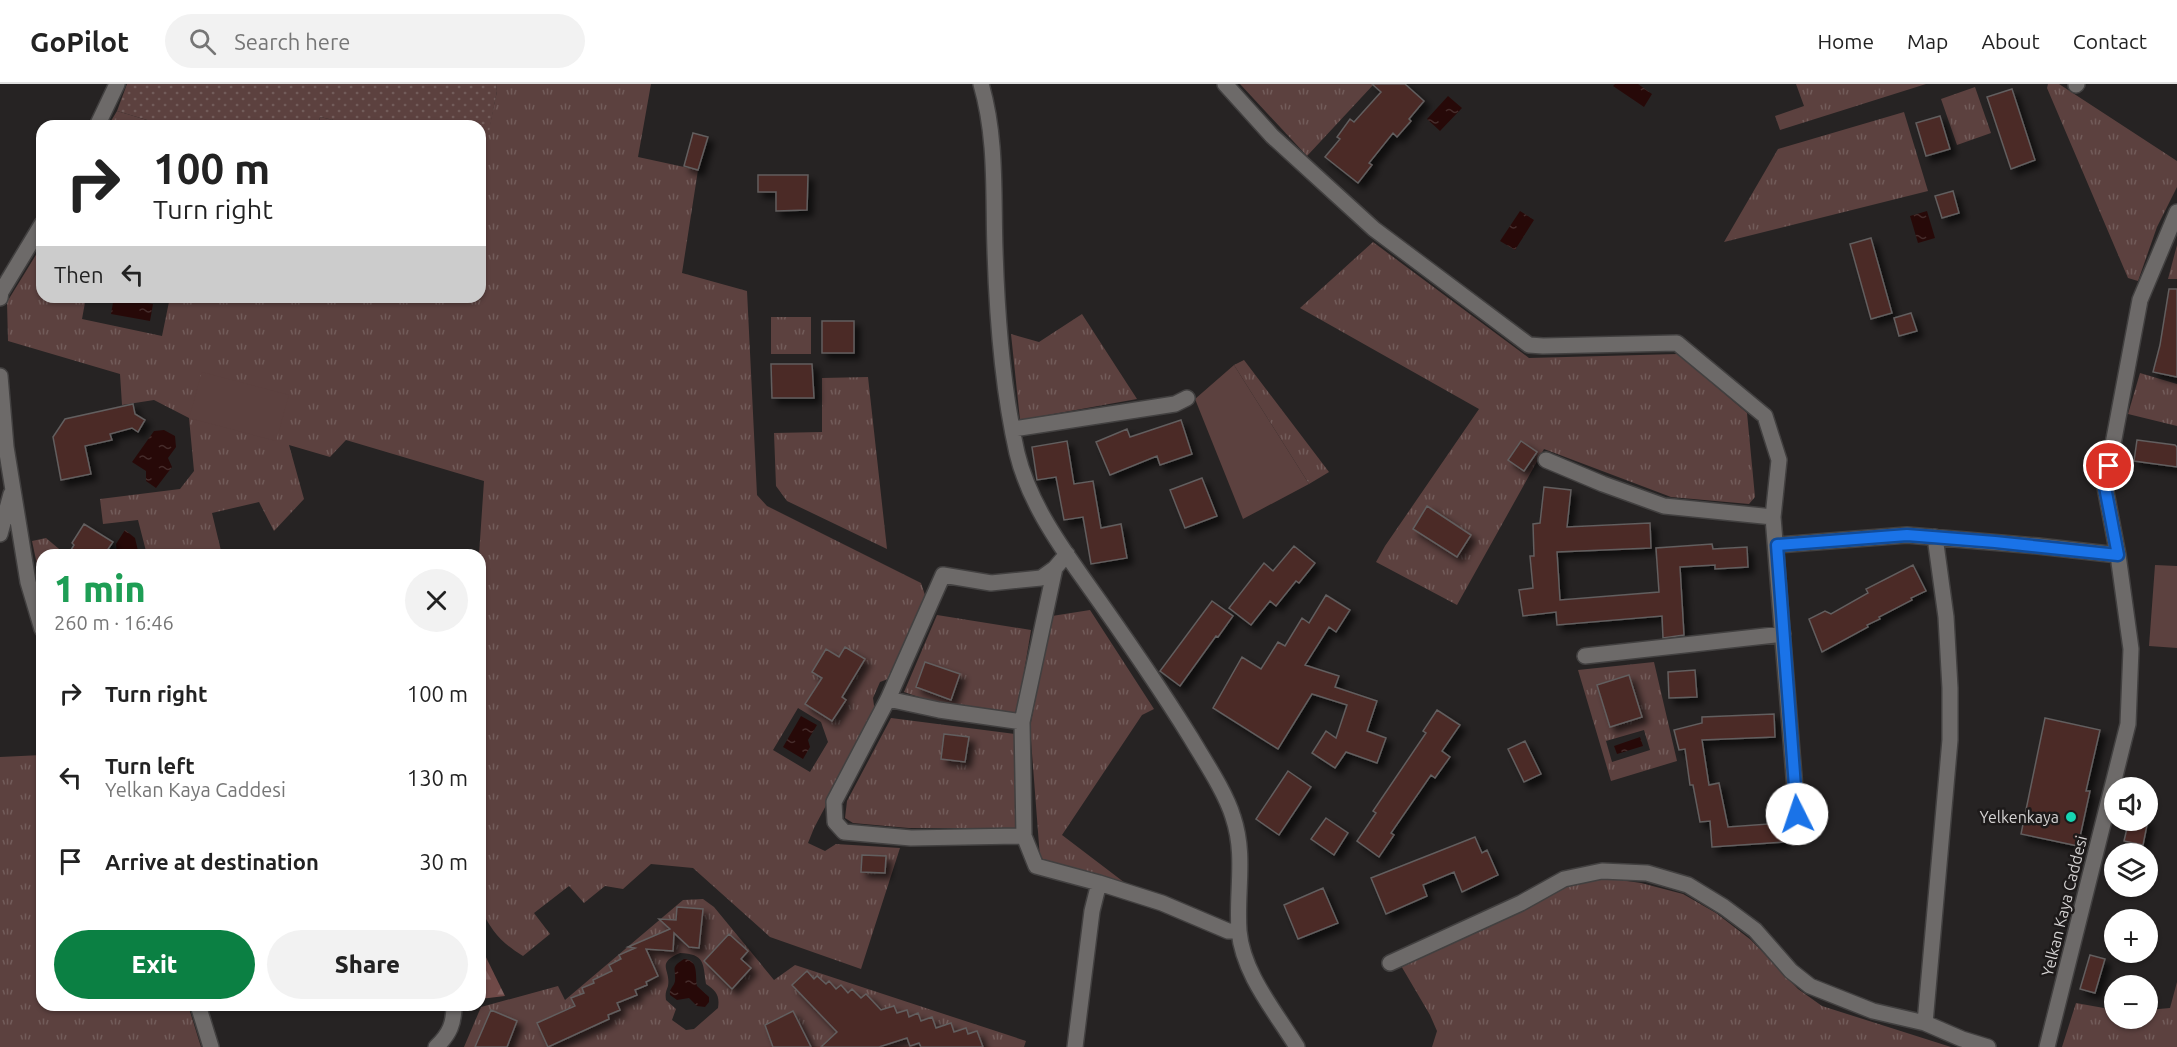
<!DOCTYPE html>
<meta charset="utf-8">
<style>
body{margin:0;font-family:Ubuntu,sans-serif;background:#f2f2f2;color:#222;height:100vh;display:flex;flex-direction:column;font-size:22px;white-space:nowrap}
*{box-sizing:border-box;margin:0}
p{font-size:20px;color:#767676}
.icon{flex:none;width:33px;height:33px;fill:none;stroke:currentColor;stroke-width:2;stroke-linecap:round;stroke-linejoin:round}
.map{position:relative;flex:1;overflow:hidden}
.drawer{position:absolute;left:36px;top:465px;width:450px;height:462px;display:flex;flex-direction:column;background:#fff;border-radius:18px;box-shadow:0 2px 4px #0004}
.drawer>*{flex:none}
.guide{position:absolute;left:36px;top:36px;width:450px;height:183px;border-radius:18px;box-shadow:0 2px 4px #0004;background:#fff;color:#222;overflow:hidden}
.fabs{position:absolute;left:2104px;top:693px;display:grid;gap:12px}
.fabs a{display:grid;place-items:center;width:54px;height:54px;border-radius:50%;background:#fff;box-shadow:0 2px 4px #0004;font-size:30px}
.pin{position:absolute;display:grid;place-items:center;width:51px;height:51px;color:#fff;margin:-26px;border:3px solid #fff;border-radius:50%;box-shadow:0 2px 6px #0007}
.me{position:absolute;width:66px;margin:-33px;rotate:356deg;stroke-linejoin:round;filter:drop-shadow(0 0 4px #0008)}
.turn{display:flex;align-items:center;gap:21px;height:126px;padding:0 18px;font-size:27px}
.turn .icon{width:78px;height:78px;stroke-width:2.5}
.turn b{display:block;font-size:42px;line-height:51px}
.then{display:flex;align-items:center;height:57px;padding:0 18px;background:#0003;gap:12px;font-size:22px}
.round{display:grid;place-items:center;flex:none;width:63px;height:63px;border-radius:32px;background:#f2f2f2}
.headline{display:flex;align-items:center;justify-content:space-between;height:102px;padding:0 18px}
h1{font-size:36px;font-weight:800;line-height:45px;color:#1e9e55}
.button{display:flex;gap:12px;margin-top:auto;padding:12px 18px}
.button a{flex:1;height:69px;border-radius:36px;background:#0b8043;color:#fff;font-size:24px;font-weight:800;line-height:69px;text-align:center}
.button a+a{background:#f2f2f2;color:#222}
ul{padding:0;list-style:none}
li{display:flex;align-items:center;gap:18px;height:84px;padding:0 18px}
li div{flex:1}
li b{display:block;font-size:22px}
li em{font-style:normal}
header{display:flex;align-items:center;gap:36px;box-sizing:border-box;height:84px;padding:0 30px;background:#fff;border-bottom:2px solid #e0e0e0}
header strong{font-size:28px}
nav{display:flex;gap:33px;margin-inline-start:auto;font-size:21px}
.search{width:420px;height:54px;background:#f2f2f2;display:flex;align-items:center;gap:15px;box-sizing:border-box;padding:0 21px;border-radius:33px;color:#767676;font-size:22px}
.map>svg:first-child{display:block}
.grass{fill:url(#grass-tufts);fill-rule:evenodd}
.forest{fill:url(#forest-firs)}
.park{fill:#5c413f}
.garden{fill:url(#garden-dots)}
.water{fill:url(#water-ripples)}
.building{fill:#4b2927;stroke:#625e5e;stroke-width:1.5;filter:url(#shadow)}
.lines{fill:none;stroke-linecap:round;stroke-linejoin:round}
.minor-casing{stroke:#424040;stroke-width:18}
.minor{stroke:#6d6a69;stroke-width:15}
.route-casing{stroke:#114b97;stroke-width:15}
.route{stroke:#1a73e8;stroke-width:10}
.poi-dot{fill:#17d5b2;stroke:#1d1a1a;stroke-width:2}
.labels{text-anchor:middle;stroke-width:5;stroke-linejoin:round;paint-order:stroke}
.poi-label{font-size:16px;fill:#d5d3d3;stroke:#1d1a1a;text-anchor:end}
.street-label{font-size:16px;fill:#d5d3d3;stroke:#1d1a1a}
</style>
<header>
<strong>GoPilot</strong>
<div class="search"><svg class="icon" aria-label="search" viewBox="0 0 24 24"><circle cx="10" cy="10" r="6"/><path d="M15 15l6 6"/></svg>Search here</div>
<nav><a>Home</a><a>Map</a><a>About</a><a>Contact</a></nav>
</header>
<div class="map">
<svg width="2177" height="963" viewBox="0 0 2177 963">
<defs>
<pattern id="grass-tufts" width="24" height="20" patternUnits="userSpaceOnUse" patternTransform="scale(1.5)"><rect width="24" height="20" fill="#5c413f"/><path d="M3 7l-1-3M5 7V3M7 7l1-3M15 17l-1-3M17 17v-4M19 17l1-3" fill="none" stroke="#725c5a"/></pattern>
<pattern id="forest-firs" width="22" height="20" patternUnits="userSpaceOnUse" patternTransform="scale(1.5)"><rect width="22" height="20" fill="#6f4947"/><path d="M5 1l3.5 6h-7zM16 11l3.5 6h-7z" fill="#836261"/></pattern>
<pattern id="garden-dots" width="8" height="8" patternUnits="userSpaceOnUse" patternTransform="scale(1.5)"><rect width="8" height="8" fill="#5c413f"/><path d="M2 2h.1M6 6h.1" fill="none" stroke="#725c5a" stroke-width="1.8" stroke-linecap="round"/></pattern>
<pattern id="water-ripples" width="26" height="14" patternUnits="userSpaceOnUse" patternTransform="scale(1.5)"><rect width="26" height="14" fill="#270908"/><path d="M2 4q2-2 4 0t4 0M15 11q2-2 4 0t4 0" fill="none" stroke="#452c2b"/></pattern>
<filter id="shadow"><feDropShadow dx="5.5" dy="5.5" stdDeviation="3" flood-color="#0009"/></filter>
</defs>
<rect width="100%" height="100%" fill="#262323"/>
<path class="grass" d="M496,0H651L638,73L698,86L682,189L747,207L757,411L767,422L921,499L925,511L888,595L880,598L873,614L875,629L814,744L808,759L825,767L836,760L900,764L861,885L770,853L693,784L651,780L623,805L605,802L584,819L569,802L534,829L550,850L523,872C500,858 492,847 480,824L479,471L484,397L346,356L330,373L289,361L304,415L274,447L259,418L212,429L222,471H147L138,436L103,440L100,415L180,405L194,387L189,334L154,316L122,321L120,290L8,257L7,218L42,161V213H86L82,235L162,252L170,213H480V78L482,79L497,7ZM798,624L821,638L828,658L810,688L773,666Z
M1240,0H1374L1307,72Z
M1796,0H1926L1780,46L1775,32L1804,22Z
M2048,0H2059L2177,77V103L2157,143L2138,197L2128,194L2047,4Z
M1975,3L1991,49L1957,61L1941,15Z
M117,27L167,42H108Z
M1904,28L1928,107L1724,158L1778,65Z
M320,33L361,42H318Z
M1373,158L1529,274L1678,270L1747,329L1755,413L1749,420L1671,413L1544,365L1457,521L1376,478L1385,462L1479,325L1300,224Z
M2177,161V195H2168Z
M1082,230L1137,315L1020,336L1011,250L1039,258Z
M771,233H811V270H771Z
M1244,276L1329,388L1309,400L1234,281Z
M2140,289L2177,300V342L2128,330Z
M868,293L887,465L787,417L776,402L774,349L822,348V294Z
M46,454L65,470L42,471V504L32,457Z
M1090,526L1154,625L1142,631L1062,751L1129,802L1040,774L1030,643L1052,532Z
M937,531L1031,546L1017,630L942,621L904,608Z
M1654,578L1677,677L1611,697L1578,586ZM1644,646L1650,666L1612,678L1606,657Z
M891,634L1015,650V744H909L853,739L845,734L847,717Z
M42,671V921H188L201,963H0V673Z
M1606,794L1641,799L1683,810L1716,829L1751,856L1798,905L1822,922L1951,963H1432L1437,947L1430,931L1400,880L1567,801Z
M703,815L714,823L774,896L795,881L1026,957L1024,963H464L481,923L558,902L565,916L683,816ZM680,869C705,870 703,879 706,900C716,907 720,911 718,924L694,945L686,946L672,936L676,925L666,916C665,909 666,908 668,902C671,885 655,880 680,869Z
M2177,898V963H2062L2076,919L2115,926V934H2148V926L2170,924Z"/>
<path class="forest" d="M480,861L505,912L480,915Z"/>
<path class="park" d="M1234,281L1309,400L1243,435L1195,315Z
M202,288L289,311L276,357L189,334Z
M2155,481L2177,482V564L2149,562Z"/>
<path class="garden" d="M127,0H496L497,7L483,79L480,78V42H361L320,33L318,42H167L117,27Z"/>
<path class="water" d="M1615,0H1638L1652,10L1644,23L1613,2Z
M1448,12L1462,24L1440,47L1427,35Z
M1520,127L1534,136L1515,166L1500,157Z
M1927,127L1935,154L1918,159L1910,132Z
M114,213L153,220L150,237L111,230Z
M164,346L175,352L176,363L168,374L172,383L156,404L146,397V387L132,378L154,347Z
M125,446L135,454L139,471H117L116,460Z
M801,632L817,641L808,656L810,663L803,675L783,663Z
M1640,653L1643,662L1617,670L1614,662Z
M684,875C699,876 695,891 697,902L709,913V918L705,923L697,922L689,914L677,916L670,911C669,904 674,903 675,897C676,883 670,884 684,875Z"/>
<path class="building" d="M1372,0H1405L1424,17L1409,35L1411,37L1397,53L1393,49L1369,79L1372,81L1358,99L1325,73L1340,55L1337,53L1350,35L1354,38L1381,8Z
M2012,5L2035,76L2011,85L1987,13Z
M1940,32L1950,65L1926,72L1916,39Z
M693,49L708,53L698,86L684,82Z
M758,91H808L807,126L776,127V108H758Z
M1953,107L1959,129L1942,134L1935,112Z
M1871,154L1892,229L1871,235L1850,160Z
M2169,205H2177V293L2153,288L2160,261Z
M1911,229L1917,247L1899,252L1894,234Z
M822,237H854V269H822Z
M771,280H812L814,314H772Z
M133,320L135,330L145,336L138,348L132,344L110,350L112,356L85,362L91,390L61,396L53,353L65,335Z
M1181,336L1192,370L1160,381L1157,372L1110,391L1096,358L1127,345L1130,353Z
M2137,356L2175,361L2177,363V383L2134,377Z
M1067,357L1074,400L1093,397L1101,444L1121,440L1127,474L1091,480L1083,433L1064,436L1056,393L1037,396L1032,363Z
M1521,357L1537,368L1524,387L1508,376Z
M1202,394L1217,432L1185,444L1170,406Z
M1544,403L1571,406L1567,443L1650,439L1651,464L1557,468L1560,516L1659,508L1656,464L1712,460L1713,465L1747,463L1748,483L1715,485V481L1680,483L1684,551L1663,554L1662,532L1557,541L1556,528L1523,532L1519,506L1533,504L1530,472H1534L1533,440L1540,439Z
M1427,422L1471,451L1457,473L1413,445Z
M84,440L113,458L104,471H68L74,461L72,459Z
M1294,462L1315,479L1299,499L1296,497L1276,522L1270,517L1251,541L1229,524L1264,479L1273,487Z
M1913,481L1926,507L1911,514L1912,516L1879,533L1880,535L1867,541L1868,543L1822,568L1809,535L1825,527L1831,530L1868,509L1866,505Z
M1326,511L1350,526L1336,548L1329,543L1305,581L1339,592L1335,603L1377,617L1367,647L1386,654L1377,679L1346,668L1335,684L1312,669L1326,647L1336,654L1347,621L1312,610L1278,665L1213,624L1242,573L1261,585L1278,558L1285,562L1302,534L1309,539Z
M1212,517L1233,532L1218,553L1216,552L1180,602L1160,587Z
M845,563L865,575L842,613L846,616L832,637L805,620L822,594L812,588L826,565L839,573Z
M925,578L960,590L951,616L916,603Z
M1695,586L1697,613L1669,614L1668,588Z
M1629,591L1642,633L1610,643L1597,601Z
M1437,626L1460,641L1442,667L1450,673L1435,694L1431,691L1391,749L1394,751L1379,773L1357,757L1376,729L1373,727L1426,649L1423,647Z
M1774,630L1775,653L1702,656L1709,701L1719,699L1728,743L1782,739L1784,758L1712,763L1710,737L1700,738L1693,701H1690L1685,665L1679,666L1674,646L1702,639V633Z
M2045,634L2100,646L2086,707H2090L2078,762L2021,750Z
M944,650L969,653L965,678L941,675Z
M1525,657L1541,690L1524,698L1508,665Z
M1288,687L1311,703L1279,751L1256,735Z
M1326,734L1348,749L1334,771L1311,755Z
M2129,736H2148L2143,761L2124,757Z
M1475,753L1482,769L1487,766L1498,791L1462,808L1454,788L1423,801L1427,812L1386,830L1371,794Z
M862,771L886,772L885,789L861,788Z
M1323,804L1338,839L1298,855L1284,821Z
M677,823L703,825L699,864L689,863L674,849L673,867L646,865L658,892L646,898L647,901L635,906L637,911L617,919L620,926L608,931L609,935L548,963L537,939L575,922L571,914L584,909L582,904L594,899L593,896L612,887L609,881L621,875L619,871L635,864L628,863L670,845L659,835L676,836Z
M729,850L748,867L741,875L751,884L732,905L704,877Z
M2090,871L2105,875L2095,909L2080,905Z
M807,887L814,895L817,892L826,900L829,897L836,905L841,901L848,909L852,905L861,914L866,910L881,926L894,922L897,929L907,926L909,933L918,929L921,937L932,933L936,944L951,939L954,948L966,944L968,950L977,947L983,963H921L919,959L910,962L907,954L879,963H821L837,948L792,901Z
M491,926L517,937L507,963H475Z
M793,927L811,963H773L765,941Z"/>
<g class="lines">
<g class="minor-casing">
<path id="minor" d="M981,0C997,54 993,111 995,166C997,234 1002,303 1017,369C1028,415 1056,456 1083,494C1120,546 1157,599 1191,654C1204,676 1226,709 1233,733C1246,771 1236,809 1239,847C1243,890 1275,927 1297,963
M1225,0L1272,52L1374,145L1529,261L1543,262L1677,259L1765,332L1779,376L1773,433L1797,730
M2076,1L2077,0
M97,42L117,0
M0,214L1,208L42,140
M0,292L6,363L28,498L42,545
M1014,345L1175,320L1187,314
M1546,376L1603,400L1664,422L1773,433
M0,450L11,410
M1777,461L1907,451L2038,462L2118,471
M1585,572L1783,550
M888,615L939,626L1022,638L1055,484
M1022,638L1024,752L1036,782L1099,799
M1024,752L911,754L844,748L835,738L834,718L888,615L943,491L991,499L1041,494L1055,484L1067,470
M1390,879L1521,819L1564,795L1602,787L1647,789L1688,801L1724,823L1755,846L1791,887L1810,902L1873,927L1925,939L1962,955L1988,963
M198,921L211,963
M1925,939L1950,656V604L1946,533L1935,453
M436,963C450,950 454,939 454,921
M1075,963L1092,827L1099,799L1162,819L1228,847H1239
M2047,963L2128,640L2131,565L2118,471L2105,403L2140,216L2177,128"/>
</g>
<use href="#minor" class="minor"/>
</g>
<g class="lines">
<g class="route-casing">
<path id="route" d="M1797,730L1777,461L1907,451L1995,458L2118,471L2105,403L2109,382"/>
</g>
<use href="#route" class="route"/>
</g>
<circle class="poi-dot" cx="2071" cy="733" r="6"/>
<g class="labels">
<g class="poi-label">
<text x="2059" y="739">Yelkenkaya</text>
</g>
<g class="street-label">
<text transform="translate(2064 822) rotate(-76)" y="6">Yelkan Kaya Caddesi</text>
</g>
</g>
</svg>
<div class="fabs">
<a><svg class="icon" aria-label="sound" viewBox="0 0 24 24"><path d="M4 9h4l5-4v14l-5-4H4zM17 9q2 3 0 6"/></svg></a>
<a><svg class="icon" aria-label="layers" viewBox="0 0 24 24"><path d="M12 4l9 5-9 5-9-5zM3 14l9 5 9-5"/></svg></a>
<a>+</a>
<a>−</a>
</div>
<div class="pin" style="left:2109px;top:382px;background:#d93025"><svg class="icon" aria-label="arrive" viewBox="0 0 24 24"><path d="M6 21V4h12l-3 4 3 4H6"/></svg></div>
<svg class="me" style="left:1797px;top:730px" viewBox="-20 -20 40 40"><circle r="19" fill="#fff"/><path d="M0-13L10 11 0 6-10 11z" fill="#1a73e8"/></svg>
<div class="guide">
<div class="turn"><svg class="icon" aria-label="right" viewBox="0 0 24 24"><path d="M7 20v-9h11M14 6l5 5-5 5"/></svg><div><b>100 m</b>Turn right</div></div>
<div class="then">Then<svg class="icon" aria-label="left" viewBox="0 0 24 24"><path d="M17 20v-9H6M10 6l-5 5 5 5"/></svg></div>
</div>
<section class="drawer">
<div class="headline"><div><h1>1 min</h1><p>260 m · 16:46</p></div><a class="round"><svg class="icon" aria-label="close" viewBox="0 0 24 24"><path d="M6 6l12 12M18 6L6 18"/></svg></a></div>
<ul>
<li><svg class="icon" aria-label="right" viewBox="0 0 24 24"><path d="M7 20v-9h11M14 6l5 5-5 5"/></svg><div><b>Turn right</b></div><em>100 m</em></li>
<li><svg class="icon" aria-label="left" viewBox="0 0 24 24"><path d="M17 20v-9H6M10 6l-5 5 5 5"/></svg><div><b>Turn left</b><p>Yelkan Kaya Caddesi</p></div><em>130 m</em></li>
<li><svg class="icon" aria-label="arrive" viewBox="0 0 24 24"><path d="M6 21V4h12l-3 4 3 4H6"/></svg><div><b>Arrive at destination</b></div><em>30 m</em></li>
</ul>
<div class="button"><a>Exit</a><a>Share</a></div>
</section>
</div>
